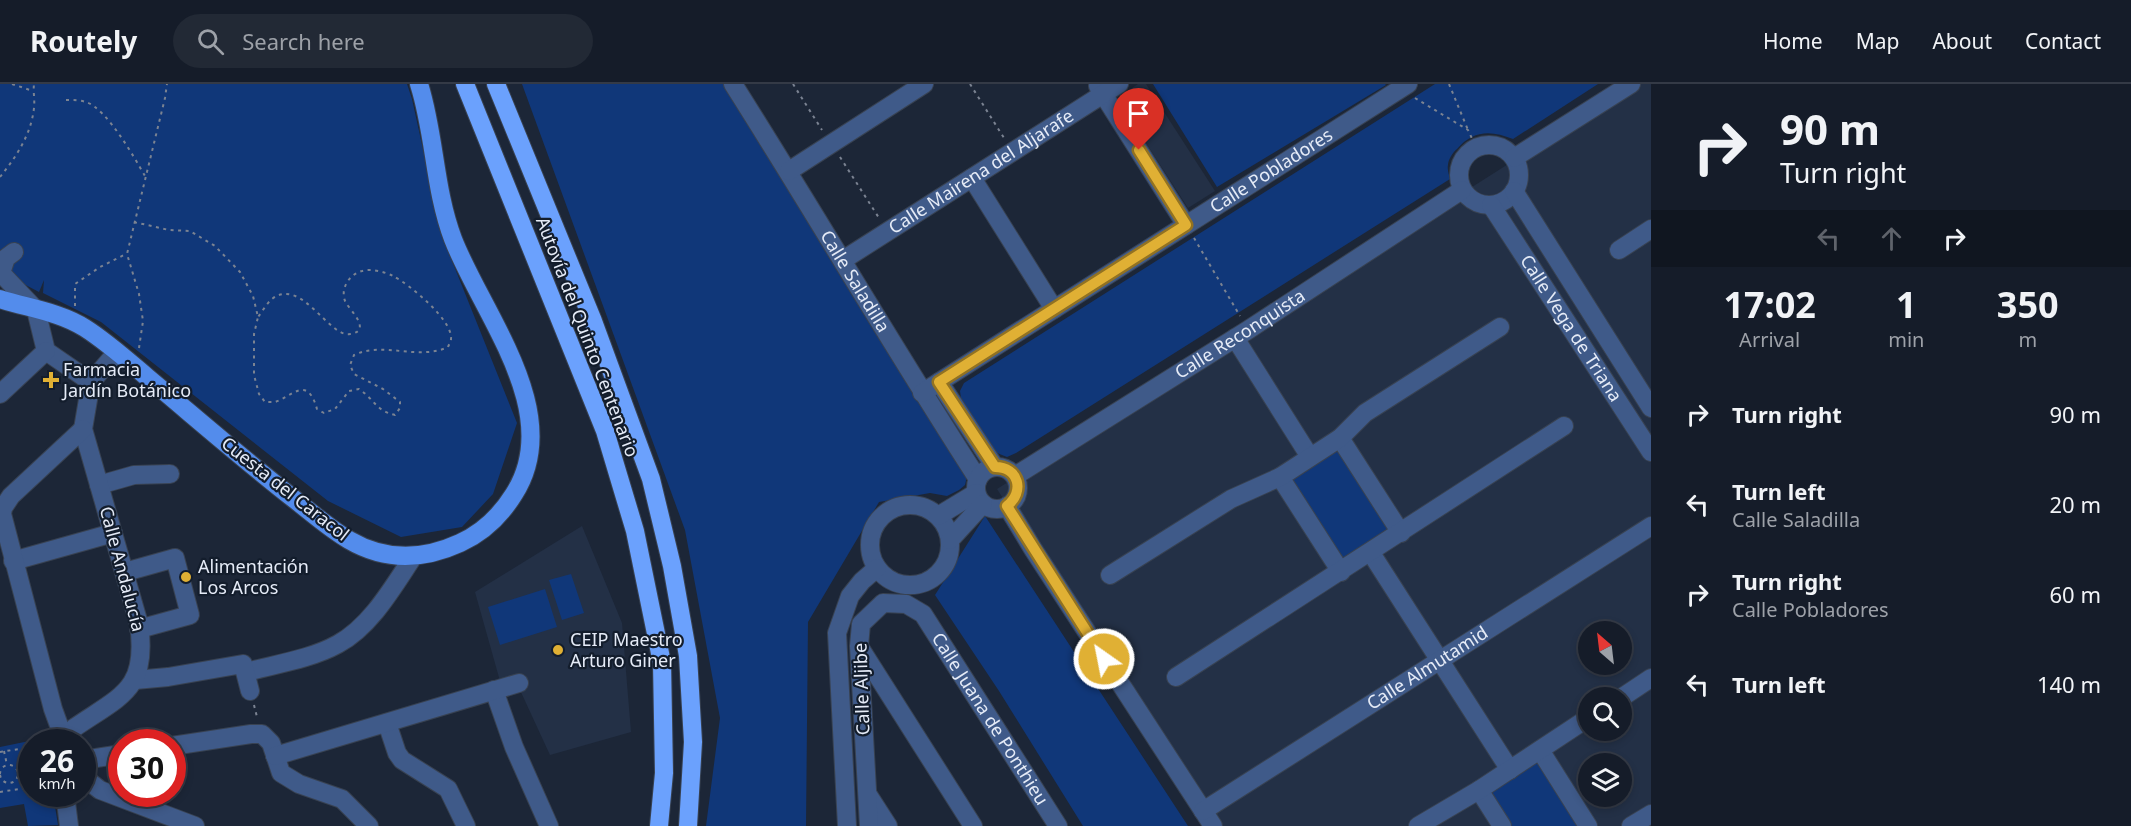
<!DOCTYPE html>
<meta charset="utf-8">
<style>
body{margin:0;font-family:"Noto Sans",sans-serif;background:#222935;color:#f1f3f6;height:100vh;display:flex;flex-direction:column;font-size:22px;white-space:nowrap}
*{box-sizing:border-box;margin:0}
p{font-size:20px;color:#9da1a8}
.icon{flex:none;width:33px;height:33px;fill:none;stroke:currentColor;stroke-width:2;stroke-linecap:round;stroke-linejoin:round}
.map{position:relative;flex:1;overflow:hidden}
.drawer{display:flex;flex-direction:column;background:#151c29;width:480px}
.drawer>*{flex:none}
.hud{background:#151c29;color:#f1f3f6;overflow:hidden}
.needle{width:39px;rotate:332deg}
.buttons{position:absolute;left:1578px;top:537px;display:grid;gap:12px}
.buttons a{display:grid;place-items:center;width:54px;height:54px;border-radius:50%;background:#151c29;box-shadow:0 3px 9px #0003,0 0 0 2px #343a46;font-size:30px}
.speed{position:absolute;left:18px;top:645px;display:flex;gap:12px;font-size:30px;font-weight:700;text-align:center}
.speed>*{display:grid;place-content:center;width:78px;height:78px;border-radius:50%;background:#151c29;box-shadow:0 3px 9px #0003,0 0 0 2px #343a46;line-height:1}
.speed small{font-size:15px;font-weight:400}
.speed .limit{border:9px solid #d22;background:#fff;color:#111}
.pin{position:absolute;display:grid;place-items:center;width:51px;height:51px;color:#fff;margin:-62px -26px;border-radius:50% 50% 50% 0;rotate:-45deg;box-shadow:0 0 6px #0007}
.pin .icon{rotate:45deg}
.me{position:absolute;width:66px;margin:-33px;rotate:327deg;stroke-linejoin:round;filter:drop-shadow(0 0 4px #0008)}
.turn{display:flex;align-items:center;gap:21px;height:126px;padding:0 30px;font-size:27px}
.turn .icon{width:78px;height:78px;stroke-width:2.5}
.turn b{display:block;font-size:42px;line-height:51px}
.lanes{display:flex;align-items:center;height:57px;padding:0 30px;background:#0003;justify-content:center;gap:30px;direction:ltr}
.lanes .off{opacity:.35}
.eta{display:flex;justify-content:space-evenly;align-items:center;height:102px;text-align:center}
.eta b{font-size:36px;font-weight:700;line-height:42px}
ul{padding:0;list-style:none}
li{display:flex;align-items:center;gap:18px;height:90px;padding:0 30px}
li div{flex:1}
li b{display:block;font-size:22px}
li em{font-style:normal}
header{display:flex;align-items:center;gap:36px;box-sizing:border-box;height:84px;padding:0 30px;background:#151c29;border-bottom:2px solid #343a46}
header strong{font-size:28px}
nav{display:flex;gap:33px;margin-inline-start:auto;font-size:21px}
.search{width:420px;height:54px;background:#222935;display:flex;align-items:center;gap:15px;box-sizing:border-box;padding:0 21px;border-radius:33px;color:#9da1a8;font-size:22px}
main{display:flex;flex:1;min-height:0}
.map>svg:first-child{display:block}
.built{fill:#233046;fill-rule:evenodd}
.green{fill:#103779}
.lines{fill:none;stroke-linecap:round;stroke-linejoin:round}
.minor-casing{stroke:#384252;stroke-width:20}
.major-casing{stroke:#384252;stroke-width:20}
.highway-casing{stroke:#384252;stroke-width:20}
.path{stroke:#7b8392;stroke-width:2;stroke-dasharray:3 4.5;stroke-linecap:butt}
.minor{stroke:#3f5a89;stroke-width:18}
.major{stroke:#538cec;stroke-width:18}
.highway{stroke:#6ba1fd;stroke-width:18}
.route-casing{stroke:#927222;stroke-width:15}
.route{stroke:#e0b034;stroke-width:10}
.poi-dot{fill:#e0b034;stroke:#131d2c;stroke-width:2}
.labels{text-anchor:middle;stroke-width:4.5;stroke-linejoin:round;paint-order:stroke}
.street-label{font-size:18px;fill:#e5ebf7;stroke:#131d2c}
.poi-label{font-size:18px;fill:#e5ebf7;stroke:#131d2c;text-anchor:start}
</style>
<header>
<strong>Routely</strong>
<div class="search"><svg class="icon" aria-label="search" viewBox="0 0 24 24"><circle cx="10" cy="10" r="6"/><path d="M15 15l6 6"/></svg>Search here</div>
<nav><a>Home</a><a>Map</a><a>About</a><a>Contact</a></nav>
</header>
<main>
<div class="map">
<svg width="1651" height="742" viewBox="0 0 1651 742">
<rect width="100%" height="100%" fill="#1c2637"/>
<path class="built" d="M1138,0H1146L1215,107L1188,124L1117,14Z
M1634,0H1651V742H1213L997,405ZM1588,548H1622V580H1588ZM1588,614H1622V646H1588ZM1588,680H1622V712H1588Z
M582,442L622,539L631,648L550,671L520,606L500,597L475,508Z"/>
<path class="green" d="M0,0H407L412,15L442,152L517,339L493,410L462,443L401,453L328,417L101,238L43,209L44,196L39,208L18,197L7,188L12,163L0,166Z
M522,0H724L967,392L965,401L959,406L947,412L930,409L879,418L808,538L806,742H706L720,634L685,446Z
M1153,0H1385L1386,1L1217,103Z
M1435,0H1598L1513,55C1491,46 1473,46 1457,65C1453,68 1448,76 1448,81C1447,85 1449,91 1450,95L1016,369L1007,373L997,369L961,314L960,307L964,299Z
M1339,361L1395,448L1343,482L1287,395Z
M985,432L1188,742H1083L999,607L935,511Z
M571,490L584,529L562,536L549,496Z
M545,505L557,543L500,561L488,523Z
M44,654L45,658H32V710H53L58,741L28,742L24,720L0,724V663Z
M1537,673L1581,742H1508L1485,707Z"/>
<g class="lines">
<g class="minor-casing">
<g id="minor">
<path id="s1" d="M733,0C816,131 894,265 978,395"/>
<path d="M1098,2L1186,141"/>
<circle cx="1489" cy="91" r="30"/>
<path d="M1514,74L1631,0"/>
<path d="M789,87L924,0"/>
<path d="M972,94L1054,225"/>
<path d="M1514,107L1651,324"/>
<path id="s2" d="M1491,121L1651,368"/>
<path d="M1619,166L1651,145"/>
<path d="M14,168L6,174L1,189L36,226"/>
<path id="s3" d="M843,176L1119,0"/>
<path d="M36,226L46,267L91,298"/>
<path d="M1235,254L1310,373"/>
<path d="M91,298L117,268"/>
<path d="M939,298L995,383"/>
<path id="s4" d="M922,309L1408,0"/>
<path d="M0,310L46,267"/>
<path d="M1340,354L1401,449"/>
<circle cx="997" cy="404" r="21"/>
<path id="s5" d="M1015,392L1248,246L1462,106"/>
<path d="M1280,393L1341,488"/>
<path d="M99,401L134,391L170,390"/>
<circle cx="910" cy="461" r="40"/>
<path d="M1007,422L1033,465L1213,742"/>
<path d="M938,432L976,409"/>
<path d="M950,456L983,420"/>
<path d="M1371,469L1510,686"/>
<path d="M13,477L113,449"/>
<path d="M125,488L175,474L190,531L139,545"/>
<path d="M1110,491L1231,415L1280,393L1340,354L1365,329L1500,243"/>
<path d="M860,564L973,742"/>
<path d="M246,588C276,580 311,575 338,560C371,542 393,503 413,473"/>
<path d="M1176,593L1564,342"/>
<path d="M135,596L168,593L243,580L250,607"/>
<path d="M494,606L514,663L549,742"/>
<path d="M1621,614L1651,594"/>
<path d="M387,639L397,669L402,676L448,705L466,742"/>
<path d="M74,644C122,611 148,606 139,540L83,345L91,298"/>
<path d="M61,647L53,625L2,430L3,424L11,412L83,345"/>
<path d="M172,662L251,650H262L271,659L281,689L299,700L342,715L369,742"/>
<path d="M1540,666L1588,742"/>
<path d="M275,672L519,599"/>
<path d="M83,676L122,670"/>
<path d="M82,692L100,706L195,742"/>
<path d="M1479,706L1502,742"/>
<path d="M65,710L69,742"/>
<path d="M868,711L888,742"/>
<path id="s6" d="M1203,727L1651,442"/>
<path d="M847,742L837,549L850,512L862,497L877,484"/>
<path id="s7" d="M869,742L859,562L861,540L883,519L906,520L923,530L1058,742"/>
<path d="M1418,742L1479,706L1588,634"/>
<path d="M1631,742L1651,730"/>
</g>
</g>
<g class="major-casing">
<path id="major" d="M0,215C28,224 60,228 85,244C107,258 127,276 147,293C196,334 244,376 294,415C312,429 330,445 349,456C385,477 423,476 460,459C482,449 501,431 514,410C566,329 482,230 453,155C434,105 435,50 419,0"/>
</g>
<g class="highway-casing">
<path id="highway" d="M465,0L605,347L635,447L662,579L664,689L659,742
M496,0L593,237L651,395L672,482L688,572L693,658L688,742"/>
</g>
<path class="path" d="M12,0L33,7
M793,0L822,46
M970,0L1004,54
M1449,0L1468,46
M1415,14L1468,46L1476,63
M66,16C73,16 80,16 86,18C107,25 134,73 145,92
M840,73L879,134
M0,93C16,73 31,51 34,24C35,16 33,8 34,0
M134,138L169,146L190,147L215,162L240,188L253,212L258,233L254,250V291L259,310L265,318C267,318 274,318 275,318C292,313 307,290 317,325L324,329L335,325L349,307L359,305C374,315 376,327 395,331L400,324V318L383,305L354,290L350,281L354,271C383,257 418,277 448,263C449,260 451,258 451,255C453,236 409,200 393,192C385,188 371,184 362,187C349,190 339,206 346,219C351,227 372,247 350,250C329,254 301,192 272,215C267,219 262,228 258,233
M1194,154L1240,232
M75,222V200L100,183L126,170
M139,264L143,237L139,210L127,170L165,14L167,0
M254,621L257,633
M38,658L43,656L44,658
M4,667L7,681
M0,668L32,663
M0 690a9 9 0 1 1 18 0a9 9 0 1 1-18 0Z
M18,687L32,685
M0,708L32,703"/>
<use href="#minor" class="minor"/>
<use href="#major" class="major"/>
<use href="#highway" class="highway"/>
</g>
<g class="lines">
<g class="route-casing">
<path id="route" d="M1104,575L1007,422C1025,408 1019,383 995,383L939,298L1186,141L1139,66"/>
</g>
<use href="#route" class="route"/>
</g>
<g class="poi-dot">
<path d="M48 287h6v6h6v6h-6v6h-6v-6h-6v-6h6z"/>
<circle cx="186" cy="493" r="6"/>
<circle cx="558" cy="566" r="6"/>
</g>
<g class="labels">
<g class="street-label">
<text dy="6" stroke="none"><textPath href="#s4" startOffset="414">Calle Pobladores</textPath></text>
<text dy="6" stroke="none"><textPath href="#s3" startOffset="164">Calle Mairena del Aljarafe</textPath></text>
<text dy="6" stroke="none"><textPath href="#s1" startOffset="232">Calle Saladilla</textPath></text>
<text dy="6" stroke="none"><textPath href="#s2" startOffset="147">Calle Vega de Triana</textPath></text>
<text dy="6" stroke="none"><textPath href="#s5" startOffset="266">Calle Reconquista</textPath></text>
<text transform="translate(587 253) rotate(69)" y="6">Autovía del Quinto Centenario</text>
<text transform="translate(285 405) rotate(38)" y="6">Cuesta del Caracol</text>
<text transform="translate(122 485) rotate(75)" y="6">Calle Andalucía</text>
<text dy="6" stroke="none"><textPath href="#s6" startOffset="266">Calle Almutamid</textPath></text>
<text transform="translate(862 605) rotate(-92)" y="6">Calle Aljibe</text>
<text dy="6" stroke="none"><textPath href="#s7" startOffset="400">Calle Juana de Ponthieu</textPath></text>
</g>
<g class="poi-label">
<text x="63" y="292">Farmacia<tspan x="63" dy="21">Jardín Botánico</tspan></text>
<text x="198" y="489">Alimentación<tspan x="198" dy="21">Los Arcos</tspan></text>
<text x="570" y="562">CEIP Maestro<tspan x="570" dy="21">Arturo Giner</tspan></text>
</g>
</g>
</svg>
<div class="buttons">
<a><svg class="needle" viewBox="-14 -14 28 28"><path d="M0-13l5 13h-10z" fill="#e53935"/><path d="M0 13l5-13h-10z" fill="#9da1a8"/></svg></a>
<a><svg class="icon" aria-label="search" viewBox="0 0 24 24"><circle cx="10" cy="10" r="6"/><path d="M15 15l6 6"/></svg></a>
<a><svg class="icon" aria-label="layers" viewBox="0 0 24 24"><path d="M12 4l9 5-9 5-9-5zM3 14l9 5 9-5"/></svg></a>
</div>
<div class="speed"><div>26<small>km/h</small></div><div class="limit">30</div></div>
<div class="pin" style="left:1139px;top:66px;background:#d93025"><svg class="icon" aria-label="arrive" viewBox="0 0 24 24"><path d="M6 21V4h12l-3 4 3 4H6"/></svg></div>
<svg class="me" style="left:1104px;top:575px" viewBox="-20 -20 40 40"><circle r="17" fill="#e0b034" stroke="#fff" stroke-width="3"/><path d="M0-11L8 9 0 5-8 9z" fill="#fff"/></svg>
</div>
<section class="drawer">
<div class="hud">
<div class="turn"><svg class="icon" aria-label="right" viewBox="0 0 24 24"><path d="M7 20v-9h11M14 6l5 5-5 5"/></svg><div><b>90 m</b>Turn right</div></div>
<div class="lanes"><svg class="icon off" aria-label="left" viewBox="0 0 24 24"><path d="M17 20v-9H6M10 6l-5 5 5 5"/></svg><svg class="icon off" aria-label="ahead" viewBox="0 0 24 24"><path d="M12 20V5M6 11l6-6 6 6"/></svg><svg class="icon" aria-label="right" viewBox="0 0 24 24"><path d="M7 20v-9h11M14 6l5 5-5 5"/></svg></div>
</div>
<div class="eta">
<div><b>17:02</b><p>Arrival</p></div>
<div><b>1</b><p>min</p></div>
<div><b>350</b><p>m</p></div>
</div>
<ul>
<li><svg class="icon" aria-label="right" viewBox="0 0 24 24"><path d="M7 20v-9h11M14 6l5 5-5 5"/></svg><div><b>Turn right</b></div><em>90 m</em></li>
<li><svg class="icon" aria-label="left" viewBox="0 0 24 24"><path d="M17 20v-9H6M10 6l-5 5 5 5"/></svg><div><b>Turn left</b><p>Calle Saladilla</p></div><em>20 m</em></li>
<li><svg class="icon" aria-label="right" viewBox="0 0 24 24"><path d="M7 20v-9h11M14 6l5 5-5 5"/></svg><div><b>Turn right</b><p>Calle Pobladores</p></div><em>60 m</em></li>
<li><svg class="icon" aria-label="left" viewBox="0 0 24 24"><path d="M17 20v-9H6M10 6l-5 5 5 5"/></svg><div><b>Turn left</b></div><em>140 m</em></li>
</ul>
</section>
</main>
